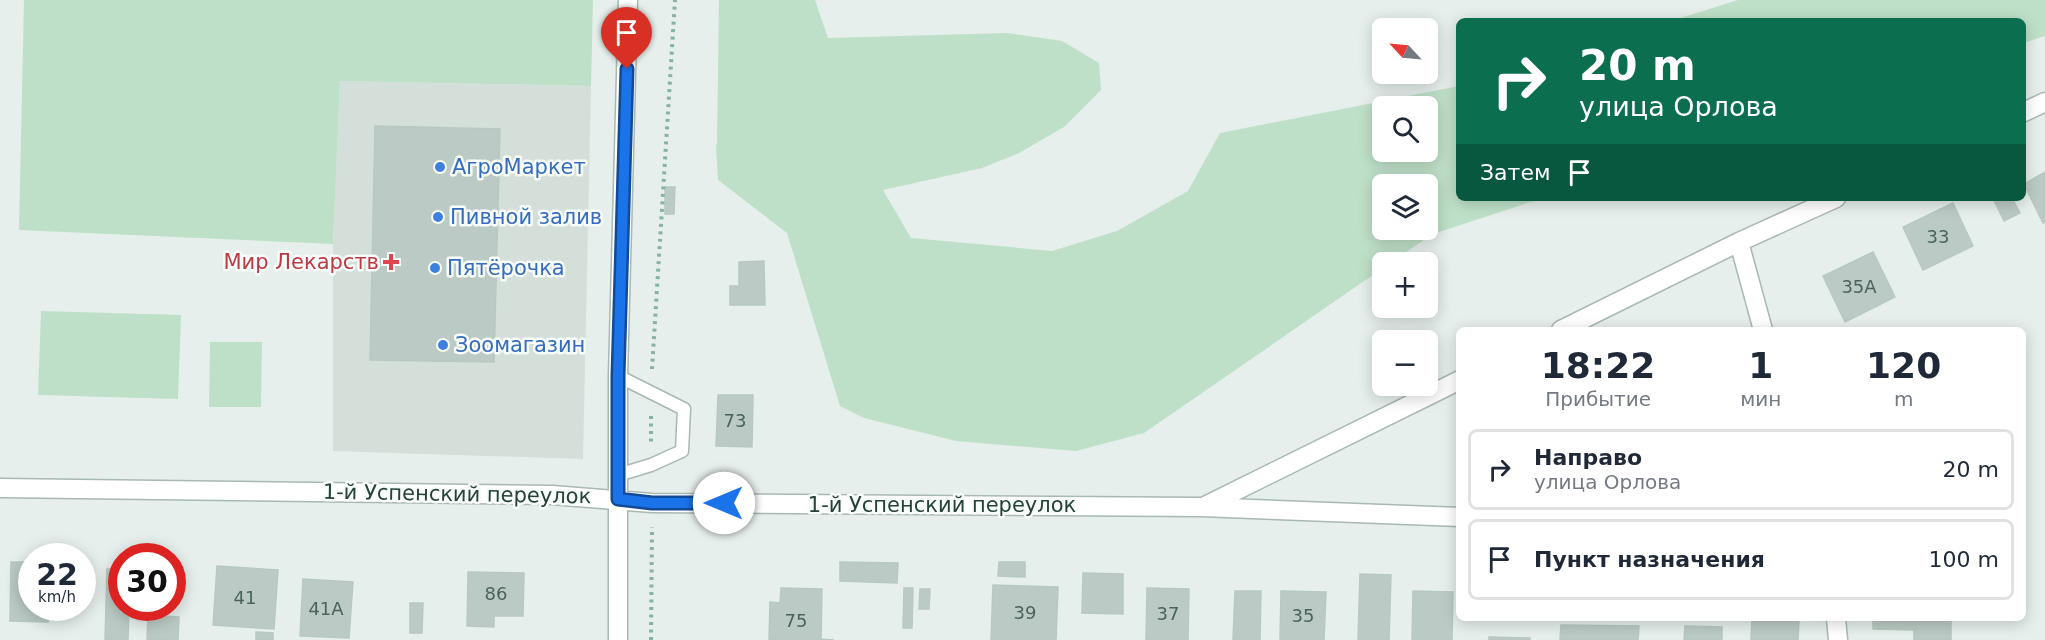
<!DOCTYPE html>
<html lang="ru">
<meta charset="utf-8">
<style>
body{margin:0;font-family:"DejaVu Sans",sans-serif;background:#f2f2f3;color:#1f2937;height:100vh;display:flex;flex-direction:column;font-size:22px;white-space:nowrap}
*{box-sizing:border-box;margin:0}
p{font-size:20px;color:#747a83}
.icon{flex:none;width:33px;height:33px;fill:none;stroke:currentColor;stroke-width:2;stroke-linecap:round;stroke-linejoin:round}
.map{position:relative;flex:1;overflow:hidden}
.details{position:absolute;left:1456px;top:327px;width:570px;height:294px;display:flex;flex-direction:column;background:#fff;border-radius:9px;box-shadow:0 3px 15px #0003}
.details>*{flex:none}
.guide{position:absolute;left:1456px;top:18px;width:570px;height:183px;border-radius:9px;box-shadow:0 3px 15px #0003;background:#0b6e4f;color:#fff;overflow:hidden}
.needle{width:39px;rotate:296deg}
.fabs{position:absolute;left:1372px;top:18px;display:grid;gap:12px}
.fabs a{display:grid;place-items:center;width:66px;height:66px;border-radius:9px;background:#fff;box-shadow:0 3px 15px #0003;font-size:30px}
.speed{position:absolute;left:18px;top:543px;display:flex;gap:12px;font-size:30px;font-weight:700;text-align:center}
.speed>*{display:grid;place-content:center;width:78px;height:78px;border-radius:50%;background:#fff;box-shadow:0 3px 15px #0003;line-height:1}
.speed small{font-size:15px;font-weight:400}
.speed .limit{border:9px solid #d22;background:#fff;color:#111}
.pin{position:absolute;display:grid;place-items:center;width:51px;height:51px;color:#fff;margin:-62px -26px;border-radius:50% 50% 50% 0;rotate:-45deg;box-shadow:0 0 6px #0007}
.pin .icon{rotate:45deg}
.me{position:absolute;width:66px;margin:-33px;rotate:270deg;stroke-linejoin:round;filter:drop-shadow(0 0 4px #0008)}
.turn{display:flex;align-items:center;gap:21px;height:126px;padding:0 24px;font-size:27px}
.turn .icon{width:78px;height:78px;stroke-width:2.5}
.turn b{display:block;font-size:42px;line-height:51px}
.then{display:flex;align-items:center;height:57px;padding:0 24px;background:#0003;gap:12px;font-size:22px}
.eta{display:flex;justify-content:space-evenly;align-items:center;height:102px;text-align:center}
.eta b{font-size:36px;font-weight:700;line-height:42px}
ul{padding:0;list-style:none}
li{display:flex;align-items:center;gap:18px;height:81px;margin:0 12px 9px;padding:0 12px;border:3px solid #e0e1e3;border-radius:9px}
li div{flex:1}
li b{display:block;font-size:22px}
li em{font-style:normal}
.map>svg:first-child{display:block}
.built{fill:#d4dfda}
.green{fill:#bfe0c8;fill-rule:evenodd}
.building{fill:#bbcac4;stroke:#b8c9c2;stroke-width:1.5}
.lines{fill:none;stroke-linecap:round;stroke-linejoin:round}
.service-casing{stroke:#a8b8b2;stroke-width:15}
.minor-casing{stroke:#a8b8b2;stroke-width:21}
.path{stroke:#86b3a5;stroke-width:4;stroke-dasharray:3 4.5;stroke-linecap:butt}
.service{stroke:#fff;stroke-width:12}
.minor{stroke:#fff;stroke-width:18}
.route-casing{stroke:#114b97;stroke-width:15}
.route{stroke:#1a73e8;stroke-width:10}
.shop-dot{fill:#3f7fe0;stroke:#f7fbf9;stroke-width:2}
.health-dot{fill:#e0444e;stroke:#f7fbf9;stroke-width:2}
.labels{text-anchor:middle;stroke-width:5;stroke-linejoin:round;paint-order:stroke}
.number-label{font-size:18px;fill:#4a645c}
.shop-label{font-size:21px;fill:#366cbe;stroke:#f7fbf9;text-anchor:start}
.health-label{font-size:21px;fill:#be3a42;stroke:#f7fbf9;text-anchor:end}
.street-label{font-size:21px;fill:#24423a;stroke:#f7fbf9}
</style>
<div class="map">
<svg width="2045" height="640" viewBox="0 0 2045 640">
<rect width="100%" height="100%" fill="#e6efeb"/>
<path class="built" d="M340,81L591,86L583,459L333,451V244Z"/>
<path class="green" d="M24,0H593L591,86L340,81L333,244L19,230Z
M719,0H815L828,38L1007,33L1062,41L1099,63L1101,90L1064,127L1019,153L982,168L883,190L911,238L1052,251L1117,231L1188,191L1220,133L1459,86L1460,198H1543L1433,234L1391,262H1383V268L1144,433L1076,451L956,441L864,418L840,406L787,233L718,180L716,146L717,143ZM1383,106H1428V152H1383ZM1383,184H1428V230H1383Z
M1738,0H2045V36L2024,43V21H1671Z
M41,311L181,315L178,399L38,395Z
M210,342H262L261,407H209Z"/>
<path class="building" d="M375,126L500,129L494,362L370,360Z
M2045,172V222L2043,223L2024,184Z
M665,187H675L674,214H665Z
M1993,198H2012L2020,213L2004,221Z
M1953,203L1973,246L1923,270L1903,227Z
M1873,252L1895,297L1845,322L1823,276Z
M764,261L765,305H730V286H739V262Z
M718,395H753L752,447L716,446Z
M11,562H32V608H58V609H49L48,622L10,621Z
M840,562L898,563L897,583L840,581Z
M999,562H1025V577L998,576Z
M217,566L278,570L274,629L213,625Z
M107,569H122V608H129L128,640H105Z
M468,572L524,573L523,616H494V627L467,626Z
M1083,573L1123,574V614L1082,613Z
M1360,574L1391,575L1389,640H1358Z
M303,579L353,582L349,638L300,636Z
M993,585L1058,587L1056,640H991Z
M781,588L822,589L821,639L834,640H769L770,602L780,603Z
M904,588H913L912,628H903Z
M1147,588L1189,589L1188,640H1146Z
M920,589H930L929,609H919Z
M1235,591H1261L1260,640H1233Z
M1281,591L1326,592L1324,640H1280Z
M1413,591L1453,592L1452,640H1412Z
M410,603H423L422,633H410Z
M148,615L179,617L178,640H147Z
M1752,618L1799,619L1798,640H1751Z
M1873,618H1951V640H1914V630L1873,629Z
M1561,625L1639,626L1638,640H1560Z
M1685,626L1722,627V640H1684Z
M256,632L273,633V640H256Z
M1489,637L1530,638V640H1489Z"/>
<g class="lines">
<g class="service-casing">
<path id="service" d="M618,475L651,465L682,451L684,409L618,376"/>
</g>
<g class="minor-casing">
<path id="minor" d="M2024,112L2045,102
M1739,242L1763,330
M1561,330L1739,242L1836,198
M0,488L552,495L652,503L1201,507L1460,517
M1203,507L1460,380
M1836,618L1838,640
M618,640V376L628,0"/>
</g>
<path class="path" d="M652,369L675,0
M651,416V444
M651,640L652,527"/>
<use href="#service" class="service"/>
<use href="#minor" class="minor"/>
</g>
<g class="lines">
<g class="route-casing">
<path id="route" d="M627,69L618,376V499L652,503H724"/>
</g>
<use href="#route" class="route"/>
</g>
<g class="shop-dot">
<circle cx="440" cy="167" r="6"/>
<circle cx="438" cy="217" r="6"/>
<circle cx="435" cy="268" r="6"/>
<circle cx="443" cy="345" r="6"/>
</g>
<path class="health-dot" d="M388 253h6v6h6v6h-6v6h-6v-6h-6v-6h6z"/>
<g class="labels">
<g class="number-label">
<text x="1938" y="243">33</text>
<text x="1859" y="293">35А</text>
<text x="735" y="427">73</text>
<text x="496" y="600">86</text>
<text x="245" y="604">41</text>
<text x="326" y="615">41А</text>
<text x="1025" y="619">39</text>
<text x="1168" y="620">37</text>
<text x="1303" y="622">35</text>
<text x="796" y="627">75</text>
</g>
<g class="shop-label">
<text x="452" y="174">АгроМаркет</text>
<text x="450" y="224">Пивной залив</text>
<text x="447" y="275">Пятёрочка</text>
<text x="455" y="352">Зоомагазин</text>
</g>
<g class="health-label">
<text x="379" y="269">Мир Лекарств</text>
</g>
<g class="street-label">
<text transform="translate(457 494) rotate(1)" y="7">1-й Успенский переулок</text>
<text x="942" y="512">1-й Успенский переулок</text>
</g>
</g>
</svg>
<div class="fabs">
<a><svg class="needle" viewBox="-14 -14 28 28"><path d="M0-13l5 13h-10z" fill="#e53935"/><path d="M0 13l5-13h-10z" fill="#747a83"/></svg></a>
<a><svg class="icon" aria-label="search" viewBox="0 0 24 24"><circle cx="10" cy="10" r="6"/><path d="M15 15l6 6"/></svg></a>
<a><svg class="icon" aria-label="layers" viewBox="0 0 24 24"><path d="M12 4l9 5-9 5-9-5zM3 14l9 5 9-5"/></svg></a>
<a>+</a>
<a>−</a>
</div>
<div class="speed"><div>22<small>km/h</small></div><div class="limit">30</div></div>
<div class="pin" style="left:627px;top:69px;background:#d93025"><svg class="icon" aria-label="arrive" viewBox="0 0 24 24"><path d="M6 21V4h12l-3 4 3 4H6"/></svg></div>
<svg class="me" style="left:724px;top:503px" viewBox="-20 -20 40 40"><circle r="19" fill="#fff"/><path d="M0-13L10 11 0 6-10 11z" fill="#1a73e8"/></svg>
<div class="guide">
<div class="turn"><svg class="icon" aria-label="right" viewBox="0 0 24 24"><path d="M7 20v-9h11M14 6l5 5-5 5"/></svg><div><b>20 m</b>улица Орлова</div></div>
<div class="then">Затем<svg class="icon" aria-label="arrive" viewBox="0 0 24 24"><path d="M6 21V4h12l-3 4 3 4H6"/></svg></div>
</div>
<section class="details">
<div class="eta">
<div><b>18:22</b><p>Прибытие</p></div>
<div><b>1</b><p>мин</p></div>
<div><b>120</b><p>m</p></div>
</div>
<ul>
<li><svg class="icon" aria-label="right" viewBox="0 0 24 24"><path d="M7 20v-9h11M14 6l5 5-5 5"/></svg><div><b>Направо</b><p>улица Орлова</p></div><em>20 m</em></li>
<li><svg class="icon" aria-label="arrive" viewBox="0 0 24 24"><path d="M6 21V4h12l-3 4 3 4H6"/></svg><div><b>Пункт назначения</b></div><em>100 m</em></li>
</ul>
</section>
</div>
